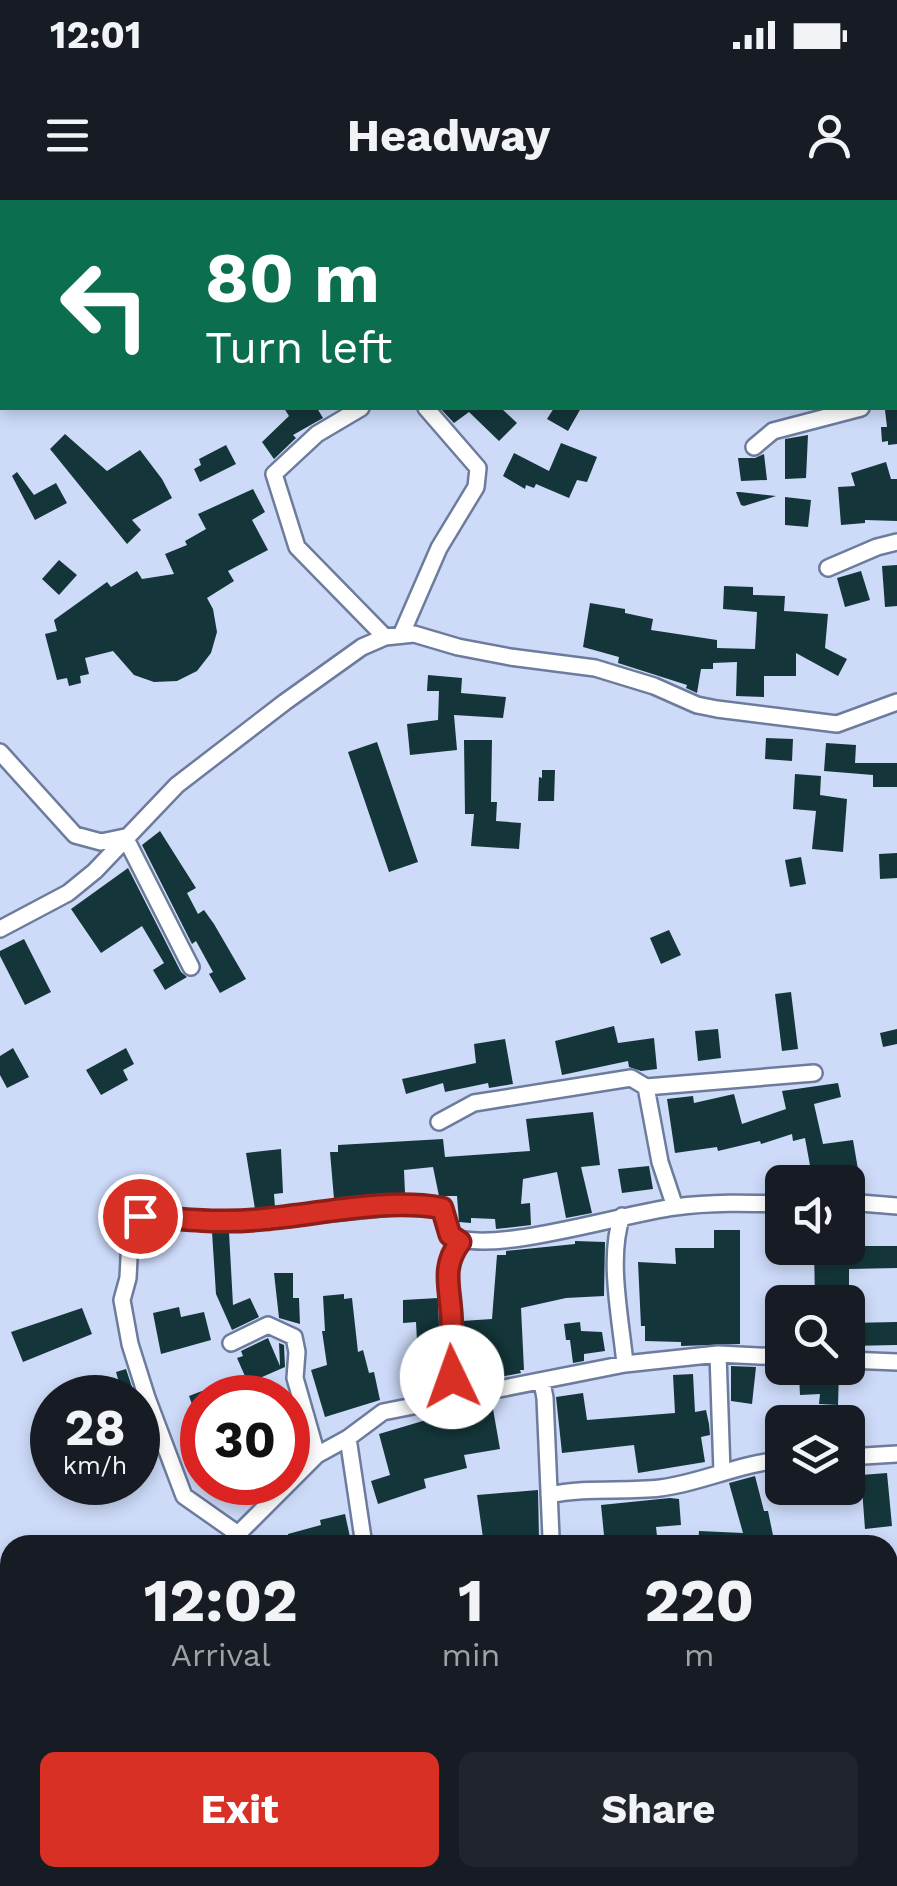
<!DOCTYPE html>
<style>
body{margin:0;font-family:"Work Sans",sans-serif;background:#20242c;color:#f1f3f6;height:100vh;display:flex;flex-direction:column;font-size:38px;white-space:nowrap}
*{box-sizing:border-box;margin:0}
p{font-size:32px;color:#9ea1a6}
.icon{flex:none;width:55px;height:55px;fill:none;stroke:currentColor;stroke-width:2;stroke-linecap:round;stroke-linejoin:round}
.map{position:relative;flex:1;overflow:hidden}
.side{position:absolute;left:0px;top:1335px;width:898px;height:352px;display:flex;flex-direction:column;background:#171b24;border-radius:30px 30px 0 0;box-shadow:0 5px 15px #0003}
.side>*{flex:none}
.guide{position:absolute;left:0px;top:0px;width:898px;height:210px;box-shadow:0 5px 15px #0003;background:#0b6e4f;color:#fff;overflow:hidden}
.controls{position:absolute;left:765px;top:965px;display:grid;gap:20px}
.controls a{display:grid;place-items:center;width:100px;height:100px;border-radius:15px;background:#171b24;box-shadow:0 5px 15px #0003;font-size:50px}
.speed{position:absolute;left:30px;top:1175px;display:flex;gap:20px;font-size:50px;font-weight:700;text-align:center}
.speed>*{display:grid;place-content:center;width:130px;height:130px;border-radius:50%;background:#171b24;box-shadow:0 5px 15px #0003;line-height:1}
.speed small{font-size:25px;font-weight:400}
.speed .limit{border:15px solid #d22;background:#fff;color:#111}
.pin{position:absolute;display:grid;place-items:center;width:85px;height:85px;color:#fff;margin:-42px;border:5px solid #fff;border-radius:50%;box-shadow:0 2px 10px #0007}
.me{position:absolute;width:110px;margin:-55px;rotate:357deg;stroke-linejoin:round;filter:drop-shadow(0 0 8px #0008)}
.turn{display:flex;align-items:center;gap:35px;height:210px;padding:0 40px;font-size:45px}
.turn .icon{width:130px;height:130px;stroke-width:2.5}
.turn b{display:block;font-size:70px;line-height:85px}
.eta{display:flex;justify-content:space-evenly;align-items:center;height:170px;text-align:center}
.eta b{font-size:60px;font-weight:700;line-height:70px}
.action{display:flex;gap:20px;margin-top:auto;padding:20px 40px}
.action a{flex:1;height:115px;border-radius:15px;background:#d93025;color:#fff;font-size:40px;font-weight:700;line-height:115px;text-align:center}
.action a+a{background:#20242c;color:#f1f3f6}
.status{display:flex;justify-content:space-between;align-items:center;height:70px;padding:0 50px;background:#171b24;direction:ltr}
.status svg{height:28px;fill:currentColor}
header{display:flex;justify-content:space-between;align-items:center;height:130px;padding:0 40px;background:#171b24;font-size:45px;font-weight:700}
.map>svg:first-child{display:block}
.building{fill:#14363a}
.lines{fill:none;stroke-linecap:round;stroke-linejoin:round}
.street-casing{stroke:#6d7c9d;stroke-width:20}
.street{stroke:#fff;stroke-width:15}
.route-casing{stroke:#8d1f18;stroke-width:25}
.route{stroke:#d93025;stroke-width:18}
</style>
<div class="status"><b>12:01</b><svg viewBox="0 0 49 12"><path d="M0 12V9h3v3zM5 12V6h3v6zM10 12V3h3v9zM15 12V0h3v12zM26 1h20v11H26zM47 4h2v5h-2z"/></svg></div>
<header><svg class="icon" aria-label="menu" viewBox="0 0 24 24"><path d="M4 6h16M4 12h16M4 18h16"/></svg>Headway<svg class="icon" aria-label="person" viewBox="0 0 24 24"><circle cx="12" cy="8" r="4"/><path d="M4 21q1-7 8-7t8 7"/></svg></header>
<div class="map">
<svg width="897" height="1686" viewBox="0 0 897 1686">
<rect width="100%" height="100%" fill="#cddbf9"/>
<path class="building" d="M284,208H317L323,218L293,235L296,238L274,259L262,242L289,216Z
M440,208H501L517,223L499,241L469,212L454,223Z
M554,208H581L568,231L547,219Z
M897,209V244L888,245V241L882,242L881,227H887L885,210Z
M65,234L107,271L140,250L162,279L172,298L132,320L141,330L127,344L50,249Z
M808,235L806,278L785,279V239Z
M561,243L597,257L587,282L577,280L569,298L536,284L534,288L526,285L525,289L503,276L514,253L549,271Z
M226,245L236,264L200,282L194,269L201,265L199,259Z
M764,254L767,280L741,281L738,258H755Z
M886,262L891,279H897V321L865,320V323L841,325L838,287L855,286L851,273Z
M17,272L34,295L56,283L67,303L35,320L12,276Z
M253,289L265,312L252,320L268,350L228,371L234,381L207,398L213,409L217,432L211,453L197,471L177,481L154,482L134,475L113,451L85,458L89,474L80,476L81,483L69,486L67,478L57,480L45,434L57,431L54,420L107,382L111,387L137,371L142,379L174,374L165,354L187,345L185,341L206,329L198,314Z
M736,292H740L776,296L744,306L741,305Z
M785,297L811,300L808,327L785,325Z
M59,360L77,375L59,395L42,379Z
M897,365V406L885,407L882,366Z
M861,371L870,400L845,407L837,378Z
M724,386L753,387V395L785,396L784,411L828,414L825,448L847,459L838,476L796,453V476H764V497L736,496L737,462L713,463V469H701L697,493L686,488L687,485L618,463L619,457L583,447L590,403L625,409V413L653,419L651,430L717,440V448L755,449L757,412L723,409Z
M428,475L462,478L461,493L506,497L503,518L454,515L457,550L410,555L407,524L438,520L439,491H427Z
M766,538L793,539L792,561L765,559Z
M464,540H492L491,602H497L496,621L521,623L519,649L471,646L474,614H465Z
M377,542L418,662L389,672L348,552Z
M826,543L856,545L855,563H897V587H873V575L824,571Z
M542,570H555L554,601H538L539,577L542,578Z
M795,574L821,576L820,595L847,599L843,652L812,649L816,611L793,609Z
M160,631L196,688L187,693L198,714L204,710L214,724L246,779L220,793L209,774L213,772L196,741L192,744L142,645Z
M897,653V678L880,679L879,654Z
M801,657L806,684L790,687L785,660Z
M128,668L181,772L187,777L165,790L153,770L164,763L142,726L101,753L71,709Z
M669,730L681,755L661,764L650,738Z
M24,739L51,792L25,805L0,756V751Z
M791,792L798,849L782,851L775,794Z
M614,826L618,843L654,838L657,869L641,871L629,867L628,861L562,875L555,841Z
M718,829L721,858L698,861L695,831Z
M897,829V844L883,847L880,833Z
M505,839L513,884L489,888L488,883L445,892L443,883L406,894L402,879L476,863L474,844Z
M13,848L29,877L7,888L0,875V856Z
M126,848L134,864L123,870L128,880L101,895L86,870Z
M838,883L841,897L814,904L823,944L853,940L860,981L848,983V977L813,982L805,938L793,941L792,934L761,944L760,941L718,951L717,947L675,953L667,899L693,896L694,903L734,894L742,924L786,909L782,891Z
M593,912L600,965L581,967L592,1013L566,1018L557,972L523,979L521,1004L530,1003L531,1025L523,1026L496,1029L495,1019L471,1018V1023L459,1022L457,996H439L433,967L404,970L405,993L334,999L330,952H338V945L443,939L445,957L530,951L526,919Z
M281,949L283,993L274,994L275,1007L255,1009L246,953Z
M649,966L653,989L622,993L618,969Z
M149,979L153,1006L136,1005L124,1010L120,983Z
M714,1030H740V1144L681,1146V1142L645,1141V1126H641L638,1062L676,1064L675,1048H714Z
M212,1032H229L233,1105L250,1098L259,1117L232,1130L216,1094Z
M575,1041L605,1042L604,1096L566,1098L521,1108L524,1170H520L521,1173L464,1184L462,1121L492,1119L497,1055H506V1051L575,1044Z
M848,1046H897V1068L849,1069V1102H815L814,1048Z
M274,1073H293V1098H299L300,1124L279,1118Z
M344,1094V1099L352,1098L358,1152L363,1150L369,1173L374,1172L380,1200L325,1217L311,1170L327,1165L322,1131H325L323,1096Z
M438,1098L441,1178L419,1179L416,1122L403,1123V1100Z
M179,1107L181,1117L204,1112L211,1140L161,1154L153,1113Z
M82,1108L92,1134L23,1162L11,1132Z
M580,1122L581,1131L602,1132L605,1151L584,1154V1161L573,1163L570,1140H566L564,1124Z
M897,1122V1145L848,1146V1123Z
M268,1138L280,1166L279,1143L284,1145L285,1167L248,1183L237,1158L243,1156L241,1151Z
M731,1166L756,1167L752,1204L731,1201Z
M126,1169L133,1190L122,1193L116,1172Z
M816,1170L839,1171L838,1205L819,1204L820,1194L800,1195L799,1175Z
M693,1174L695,1212L706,1210L709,1224L710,1235L701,1237L705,1262L638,1273L634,1245L562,1253L556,1197L583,1193L587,1220L675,1213L673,1175Z
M202,1191V1228H201L189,1196Z
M493,1209L500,1249L464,1255L467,1268L424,1279L426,1288L378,1304L371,1281L390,1275L379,1234L453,1212L454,1216Z
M848,1212L861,1213L860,1240L848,1239Z
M202,1238V1266L190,1270L181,1245Z
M149,1253L154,1268L138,1274V1257Z
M887,1273L892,1326L865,1329L861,1275Z
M755,1276L764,1311H768L775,1345H698L699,1331L743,1333L729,1283Z
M211,1282H256L257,1284L217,1298Z
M538,1290L539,1338L512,1342L513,1345H484L477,1295Z
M670,1298L679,1299L681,1325L656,1327L658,1345H605L601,1305Z
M345,1314L350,1337L312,1345H288V1334L321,1325L320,1320Z"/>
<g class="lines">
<g class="street-casing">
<path id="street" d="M35,0L38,2
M310,0L312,2
M555,2L557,0
M895,125L897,126
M895,197L897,196
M361,208L317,234L274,274L297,347L385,437
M754,247L773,231L861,208
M828,368L877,347L897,342
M402,433L439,348L476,287L478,268L426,208
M0,552L75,635L101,642L125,637
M125,637L191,767
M0,729L68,693L95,671L177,585L285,502L362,447L385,437L414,434L458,447L510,457L595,468L654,486L697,505L717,509L837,524L897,502
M646,887L814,873
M439,922L474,903L631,878L646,887L660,962L675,1007
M848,1002L897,1006
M782,1004C747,1003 711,1002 675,1007C624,1013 489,1057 449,1035L442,1008L421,1004L260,1020L206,1021L139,1016L131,1019L128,1078L122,1100L130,1144L147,1198L184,1296L238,1334L317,1255L348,1238L383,1212L625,1164L718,1154L782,1157
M622,1016C607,1058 621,1120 625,1164
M231,1143L268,1125L294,1137L297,1152L295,1178L317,1255
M718,1154L722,1272
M848,1160L897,1162
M542,1182L545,1198L551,1337L548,1345
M454,1198L450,1157L451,1111L446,1078L451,1054L461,1042
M348,1238L364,1345
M848,1257L897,1254
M549,1295C586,1287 623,1292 660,1288C701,1283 740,1263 782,1260
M888,1413V1428L897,1448
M888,1473L897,1467
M888,1521L897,1516
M0,1533L10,1530
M268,1678L270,1686
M683,1678L692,1686
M526,1686L546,1678"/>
</g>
<use href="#street" class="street"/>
</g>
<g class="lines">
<g class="route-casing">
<path id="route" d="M140,1016C181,1019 222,1024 264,1019C322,1014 384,998 442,1008L450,1035L460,1042C442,1066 449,1084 451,1111C453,1133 450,1155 452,1177"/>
</g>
<use href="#route" class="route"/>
</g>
</svg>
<div class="controls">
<a><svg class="icon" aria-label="sound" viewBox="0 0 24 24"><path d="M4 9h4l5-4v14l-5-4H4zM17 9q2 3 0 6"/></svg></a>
<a><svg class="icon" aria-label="search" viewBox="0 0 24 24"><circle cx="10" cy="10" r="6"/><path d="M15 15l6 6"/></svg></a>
<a><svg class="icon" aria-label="layers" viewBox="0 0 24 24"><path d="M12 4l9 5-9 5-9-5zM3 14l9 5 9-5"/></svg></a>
</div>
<div class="speed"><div>28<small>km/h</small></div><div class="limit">30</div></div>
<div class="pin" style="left:140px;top:1016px;background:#d93025"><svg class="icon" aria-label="arrive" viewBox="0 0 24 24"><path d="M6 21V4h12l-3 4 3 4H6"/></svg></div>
<svg class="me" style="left:452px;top:1177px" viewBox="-20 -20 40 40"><circle r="19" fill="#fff"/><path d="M0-13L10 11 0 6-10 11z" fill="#d93025"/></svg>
<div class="guide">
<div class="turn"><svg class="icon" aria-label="left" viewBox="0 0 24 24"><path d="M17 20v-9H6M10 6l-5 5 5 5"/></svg><div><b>80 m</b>Turn left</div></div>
</div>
<section class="side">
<div class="eta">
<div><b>12:02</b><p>Arrival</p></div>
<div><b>1</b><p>min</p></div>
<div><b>220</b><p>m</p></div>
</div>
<div class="action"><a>Exit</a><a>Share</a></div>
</section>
</div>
